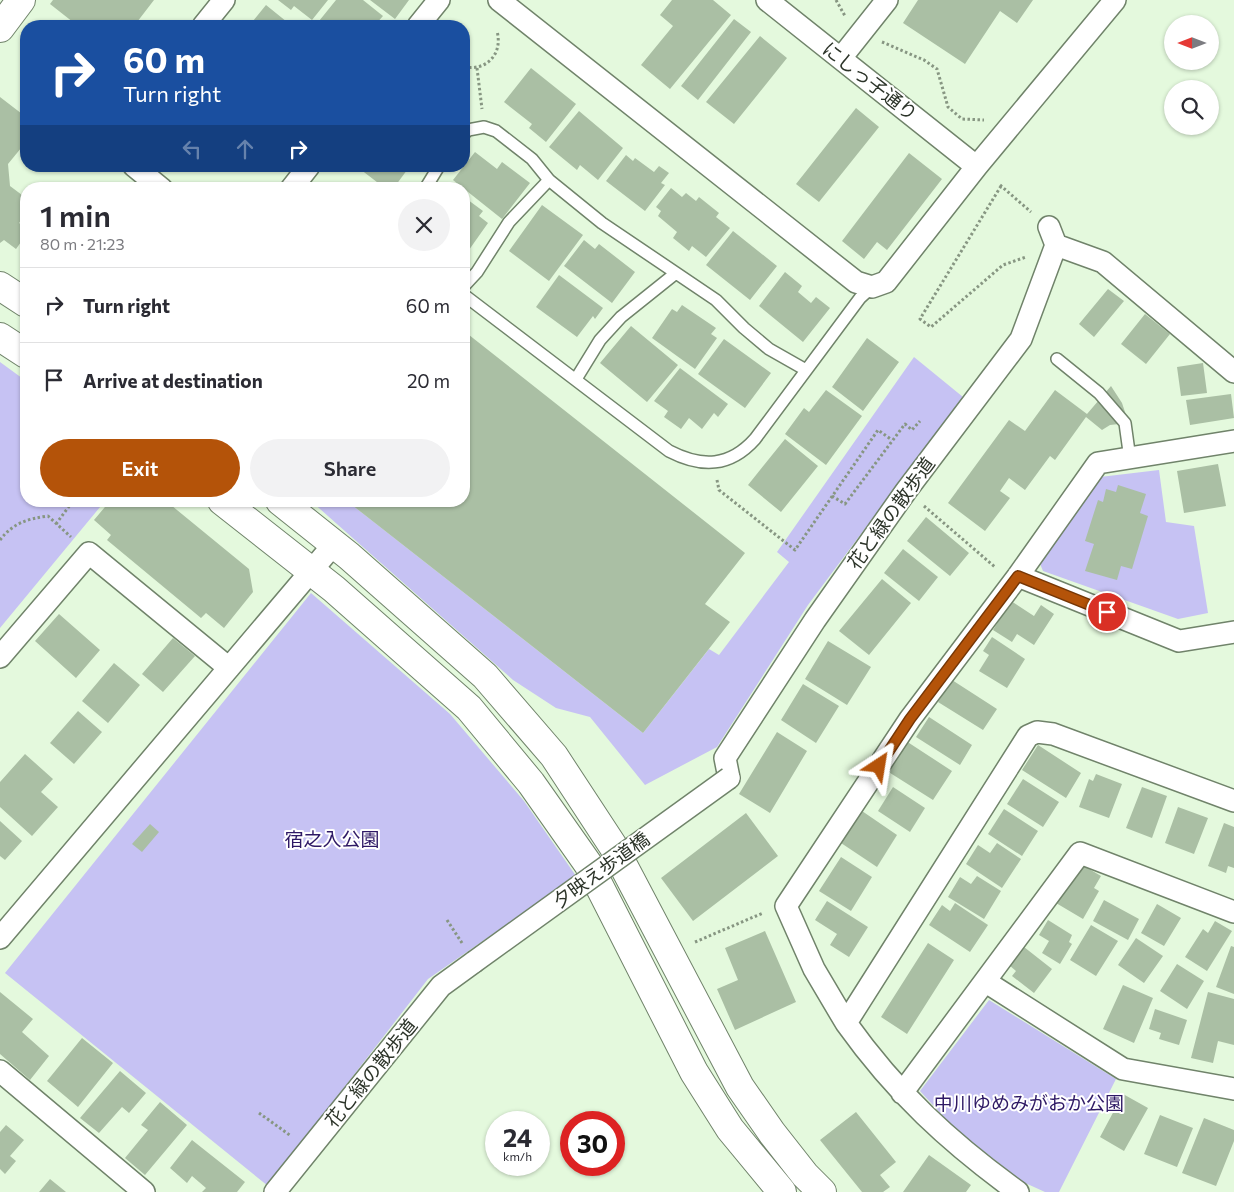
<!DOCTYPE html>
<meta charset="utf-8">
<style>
body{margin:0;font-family:Commissioner,"Noto Sans JP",sans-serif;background:#f2f2f3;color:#2b2b33;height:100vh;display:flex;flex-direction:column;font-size:19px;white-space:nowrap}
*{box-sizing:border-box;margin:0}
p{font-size:16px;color:#7c7c81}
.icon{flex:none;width:28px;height:28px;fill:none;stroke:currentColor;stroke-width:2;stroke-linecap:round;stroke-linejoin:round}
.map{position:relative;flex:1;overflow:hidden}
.details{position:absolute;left:20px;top:182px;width:450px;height:325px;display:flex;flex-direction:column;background:#fff;border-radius:20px;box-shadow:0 1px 4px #0004}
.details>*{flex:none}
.top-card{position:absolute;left:20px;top:20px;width:450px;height:152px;border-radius:20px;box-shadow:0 1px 4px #0004;background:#1a4fa0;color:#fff;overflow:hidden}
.needle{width:32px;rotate:270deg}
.tools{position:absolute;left:1164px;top:15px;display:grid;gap:10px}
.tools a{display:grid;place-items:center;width:55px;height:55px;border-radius:50%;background:#fff;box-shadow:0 1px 4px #0004;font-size:25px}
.speed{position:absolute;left:485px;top:1111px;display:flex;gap:10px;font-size:25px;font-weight:700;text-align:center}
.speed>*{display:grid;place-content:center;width:65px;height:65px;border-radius:50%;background:#fff;box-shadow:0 1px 4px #0004;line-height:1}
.speed small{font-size:12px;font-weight:400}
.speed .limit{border:8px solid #d22;background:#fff;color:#111}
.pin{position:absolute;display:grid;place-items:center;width:42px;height:42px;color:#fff;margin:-21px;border:2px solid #fff;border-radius:50%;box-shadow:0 1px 5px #0007}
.me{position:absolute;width:55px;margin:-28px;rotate:33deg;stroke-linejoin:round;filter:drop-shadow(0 0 4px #0008)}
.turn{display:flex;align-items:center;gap:18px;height:105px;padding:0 20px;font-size:22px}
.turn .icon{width:65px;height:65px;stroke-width:2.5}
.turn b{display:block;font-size:35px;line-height:42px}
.lanes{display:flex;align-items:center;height:48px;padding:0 20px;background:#0003;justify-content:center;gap:25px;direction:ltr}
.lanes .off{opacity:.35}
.round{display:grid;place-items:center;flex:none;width:52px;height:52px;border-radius:26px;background:#f2f2f3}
.overview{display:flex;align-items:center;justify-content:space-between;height:85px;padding:0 20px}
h1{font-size:30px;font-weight:600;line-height:38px}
.button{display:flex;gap:10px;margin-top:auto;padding:10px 20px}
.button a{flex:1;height:58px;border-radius:30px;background:#b45309;color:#fff;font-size:20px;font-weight:600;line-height:58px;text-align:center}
.button a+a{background:#f2f2f3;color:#2b2b33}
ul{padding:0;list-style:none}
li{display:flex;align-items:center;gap:15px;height:75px;padding:0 20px;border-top:1px solid #e1e1e2}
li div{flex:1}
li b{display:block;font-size:19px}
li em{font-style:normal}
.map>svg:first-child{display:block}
.green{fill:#c6c2f3}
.building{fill:#aabfa4}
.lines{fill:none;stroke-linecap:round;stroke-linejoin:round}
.lane-casing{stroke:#70836a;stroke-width:14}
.street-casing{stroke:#70836a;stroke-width:24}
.secondary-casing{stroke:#70836a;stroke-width:30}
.path{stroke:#879682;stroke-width:3;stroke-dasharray:2.5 2.5;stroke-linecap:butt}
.lane{stroke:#fff;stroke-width:11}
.street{stroke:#fff;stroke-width:21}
.secondary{stroke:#fff;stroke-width:28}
.street-bridge-casing{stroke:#70836a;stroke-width:24;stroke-linecap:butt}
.street-bridge{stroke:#fff;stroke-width:21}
.route-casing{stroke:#753606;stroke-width:12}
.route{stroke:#b45309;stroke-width:9}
.labels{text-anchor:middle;stroke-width:4;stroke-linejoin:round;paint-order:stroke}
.street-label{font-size:19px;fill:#2c3429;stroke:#fff}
.park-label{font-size:19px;fill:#2e1965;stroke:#fff}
</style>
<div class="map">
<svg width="1234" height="1192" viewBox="0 0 1234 1192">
<rect width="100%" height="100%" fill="#e4f9dd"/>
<path class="green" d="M914,357L963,397L808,605L717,747L645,785L590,717L556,708L513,680L311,501H347L643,733L709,649L719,655L789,562L777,552Z
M0,362L26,381V501H105L0,628Z
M1159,470L1166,522L1194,526L1208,613L1178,619L1043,571L1038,559L1100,477Z
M311,593L450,714L524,801L576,876L428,979L268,1186L5,973Z
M989,1000L1116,1079L1059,1192H1045L1023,1182L954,1128L920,1091Z"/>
<path class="building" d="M53,0H154L134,26H78L50,4Z
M278,0H328L312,20L294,6L291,10Z
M336,0H363L383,16L374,26H315Z
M370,0H409L395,19Z
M672,0H713L731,15L670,89L641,65L673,26L660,15Z
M918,0H1033L1017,23L1000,11L965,64L903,23Z
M266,5L292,26H249Z
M734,19L751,32L698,100L681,86Z
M760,36L787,58L734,124L706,102Z
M531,68L576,104L546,142L529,128L532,124L504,102Z
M0,97L26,117V142L8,164L10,186L26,198V214L19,223L26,228V235L16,249L4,240L0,243Z
M856,108L879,127L819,202L796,184Z
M579,111L623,148L598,180L580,165L577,170L549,147Z
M475,152L497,169L502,162L530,183L502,219L453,180Z
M909,153L942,179L887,250L877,242L864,259L842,241Z
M626,155L633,161L635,158L654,172L659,166L669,173L661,183L665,185L645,211L606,181Z
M356,166H410L393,189H386Z
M671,188L682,197L686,193L696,201L699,197L719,213L716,217L730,228L706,257L692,246L689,251L673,238L677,232L658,216L661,211L656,207Z
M464,197L483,211L479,216L488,223L464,257Z
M542,205L583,235L549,281L509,251Z
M733,231L777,266L750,300L706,265Z
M584,240L595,249L599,244L635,272L612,303L564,266Z
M785,272L802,286L798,292L811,303L816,297L830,308L803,342L759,306Z
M559,275L603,308L595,319L593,316L577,337L536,307Z
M1108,289L1124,301L1094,337L1079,324Z
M682,305L716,328L711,334L717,338L695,369L652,338L672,309L677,312Z
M1145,314L1170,334L1146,364L1121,344Z
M631,326L678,365L647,402L600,363Z
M464,331L745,553L705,604L730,622L643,733L352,505L356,501H464Z
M867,338L899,362L863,411L832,387Z
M724,339L771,373L745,408L698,374Z
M1203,363L1207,393L1181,396L1177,367Z
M680,368L728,404L718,417L714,413L702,429L689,418L681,429L664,417L668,411L654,401Z
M1111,386L1122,403L1126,415L1119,424L1110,425L1102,430L1086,417L1055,460L1050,456L1025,490L1009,478L1000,491L1010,498L985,531L948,503L1009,420L1025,431L1055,390L1087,414Z
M826,390L862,416L826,465L785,434L804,408L809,412Z
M1231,394L1234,418L1190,425L1186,400Z
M785,439L818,466L781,512L748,485Z
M1218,464L1226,506L1184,513L1177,471Z
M1118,485L1146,494L1140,513L1148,516L1132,569L1121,566L1117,580L1085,571L1094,544L1085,541L1098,500L1103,502L1106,489L1116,492Z
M110,501H166L249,569L253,592L224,628L206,613L201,618L107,540L111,535L94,520Z
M926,517L969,553L950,576L907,541Z
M903,549L938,577L919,601L884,573Z
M882,579L911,603L869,655L839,631Z
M1011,601L1034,616L1041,605L1054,614L1034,645L1017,634L1012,642L993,630Z
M59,614L100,650L76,678L35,641Z
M992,637L1025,659L1007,688L979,671L989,655L983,651Z
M173,638L195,656L163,692L142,674Z
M828,641L871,667L847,705L805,679Z
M114,663L140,685L108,723L82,701Z
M952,680L997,709L983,730L938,702Z
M803,684L839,706L816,743L781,720Z
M78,711L102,732L74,764L50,743Z
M929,717L972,745L960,765L916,737Z
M777,732L807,751L770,813L739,794Z
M906,741L952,771L933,800L887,771Z
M1038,745L1081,773L1066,798L1022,770Z
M25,754L53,779L41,792L58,807L32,836L0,807V782Z
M1096,774L1122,784L1109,818L1079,807L1089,779L1093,781Z
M1023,779L1059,802L1043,827L1007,804Z
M893,787L925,808L910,832L878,811Z
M1142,787L1167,796L1152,838L1126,828Z
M1178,807L1208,818L1194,854L1165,843Z
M1004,809L1038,831L1022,856L988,834Z
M862,811L897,835L877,867L841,843Z
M746,813L778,856L693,921L661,878Z
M0,821L22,841L5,860L0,856Z
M1224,823L1234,827V868L1228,866L1226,873L1208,866Z
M150,824L159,832L142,852L132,844Z
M997,843L1021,859L1002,888L966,864L978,845L990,853Z
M841,857L872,877L851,911L819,891Z
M1084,866L1101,876L1094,888L1099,891L1083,919L1056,903L1072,876L1076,878Z
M977,876L1001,891L984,919L948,897L960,877L971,884Z
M1104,900L1139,919L1128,940L1093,921Z
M827,901L868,927L849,957L830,945L837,934L815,920Z
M955,903L988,925L970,952L929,925L942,905L950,911Z
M1157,904L1181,918L1164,946L1141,933Z
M1048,920L1072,935L1069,942L1072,944L1060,964L1042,953L1049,941L1039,935Z
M1215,921L1232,931L1207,971L1185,957L1203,929L1208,933Z
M1091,925L1118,941L1096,976L1070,960Z
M765,931L796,1002L735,1030L717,989L738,980L725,948Z
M1136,938L1163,956L1144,983L1118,965Z
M928,943L954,960L907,1034L881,1017Z
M1231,946L1234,947V994L1216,987Z
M1024,947L1052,969L1034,993L1012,976L1016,971L1009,965Z
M1177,964L1204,981L1187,1009L1160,991Z
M1123,985L1153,998L1134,1043L1103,1029Z
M0,992L33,1019L22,1032L49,1056L30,1080L0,1054Z
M1208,992L1234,999V1045L1218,1041L1213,1063L1191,1058Z
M1155,1009L1187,1020L1179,1045L1159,1039L1161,1033L1149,1029Z
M82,1038L113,1063L78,1107L47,1081Z
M120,1071L146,1093L129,1113L122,1107L99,1133L80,1118Z
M1123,1094L1148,1108L1124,1151L1100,1137Z
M160,1102L187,1125L145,1175L125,1158L148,1130L141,1125Z
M856,1112L896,1162L880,1175L890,1187L883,1192H862L820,1140Z
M1160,1115L1193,1128L1177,1167L1144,1154Z
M1204,1118L1234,1130V1141L1216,1186L1182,1173Z
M6,1125L24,1140L10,1156L16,1161L5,1174L0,1169V1132Z
M192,1140L245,1182L237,1192H202L206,1188L192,1176L187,1183L170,1168Z
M929,1155L971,1185L966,1192H903Z
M50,1179L66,1192H39Z"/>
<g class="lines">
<g class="lane-casing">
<path id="lane" d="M464,134L468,130L484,127L496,131L532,159L549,180L602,223L716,300L744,328L769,349L806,370
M425,189L439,166
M464,286L477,272L509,222L549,180
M464,295L669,451C702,468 730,467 755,439L860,298L872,287
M1057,359L1099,393L1125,423L1130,459
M576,379L600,340L621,317L676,273"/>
</g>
<g class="street-casing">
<path id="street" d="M499,0L856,282L872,287L886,282L977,166L1115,0
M767,0L972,163
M203,26L224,0
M418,26L439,0
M841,58L887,0
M134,166L162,189
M291,189L309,166
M1049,227L1056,245L1103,262L1234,372
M1018,576L1179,641L1234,632
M0,657L89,553L229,668
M729,778L725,758L815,620L906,491L1021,339L1056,245
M0,938L334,544
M986,982L1123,1069L1234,1089
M846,1023L814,969L786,906L910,719L1018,576L1098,463L1234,441
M0,1071L144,1192
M902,1093L1080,853L1234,912
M275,1192L441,986L474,962
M1018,1192C949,1142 896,1093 846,1023L1028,736L1037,732L1053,734L1234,801"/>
</g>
<g class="secondary-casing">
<path id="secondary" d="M0,28L21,0
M0,286L26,303
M0,337L26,354
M222,501L334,589L469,708L531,783L588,864L694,1072L730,1129L782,1192
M280,501L349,556L485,676L554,756L613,846L740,1087L772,1133L805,1175L822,1192"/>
</g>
<path class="path" d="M836,0L845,16
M882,42L924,60L937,69L948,107L962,119L984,120
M464,67C487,71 503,54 497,31
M477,68L482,109
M1000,185L1031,212
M1001,186L920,319L931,327L1003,265L1026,257
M717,480L719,490L795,550L878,430L892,440
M832,496L845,504L905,424L912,430L920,421
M924,506L995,567
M56,524L73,501
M0,540C13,523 27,519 48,516L71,537
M447,920L462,943
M695,942L763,913
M259,1113L291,1136"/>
<use href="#lane" class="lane"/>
<use href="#street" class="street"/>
<use href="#secondary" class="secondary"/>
<g class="street-bridge-casing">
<path id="street-bridge" d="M474,962L729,778"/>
</g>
<use href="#street-bridge" class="street-bridge"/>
</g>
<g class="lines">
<g class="route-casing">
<path id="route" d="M879,766L910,719L1018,576L1107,612"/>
</g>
<use href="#route" class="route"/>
</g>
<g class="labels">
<g class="street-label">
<text transform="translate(870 81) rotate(38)" y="7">にしっ子通り</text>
<text transform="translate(891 513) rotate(-54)" y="7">花と緑の散歩道</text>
<text transform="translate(601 870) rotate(-36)" y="7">夕映え歩道橋</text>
<text transform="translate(371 1073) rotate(-51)" y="7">花と緑の散歩道</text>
</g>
<g class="park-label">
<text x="332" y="846">宿之入公園</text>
<text x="1029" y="1110">中川ゆめみがおか公園</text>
</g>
</g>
</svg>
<div class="tools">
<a><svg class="needle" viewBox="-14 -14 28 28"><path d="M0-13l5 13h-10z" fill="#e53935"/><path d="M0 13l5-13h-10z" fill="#7c7c81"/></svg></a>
<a><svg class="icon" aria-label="search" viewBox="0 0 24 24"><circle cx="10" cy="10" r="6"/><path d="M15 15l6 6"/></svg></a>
</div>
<div class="speed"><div>24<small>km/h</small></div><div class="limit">30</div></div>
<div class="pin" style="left:1107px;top:612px;background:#d93025"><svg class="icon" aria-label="arrive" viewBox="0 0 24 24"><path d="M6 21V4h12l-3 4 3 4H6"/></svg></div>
<svg class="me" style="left:879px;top:766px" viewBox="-20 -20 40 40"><path d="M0-17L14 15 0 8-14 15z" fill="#b45309" stroke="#fff" stroke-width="4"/></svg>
<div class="top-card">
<div class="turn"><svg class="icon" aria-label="right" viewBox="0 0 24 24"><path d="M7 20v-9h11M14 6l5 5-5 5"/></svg><div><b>60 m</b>Turn right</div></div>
<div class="lanes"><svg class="icon off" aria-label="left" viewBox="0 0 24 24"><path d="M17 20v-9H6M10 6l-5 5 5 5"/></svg><svg class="icon off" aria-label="ahead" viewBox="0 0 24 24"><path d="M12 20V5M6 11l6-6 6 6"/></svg><svg class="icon" aria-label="right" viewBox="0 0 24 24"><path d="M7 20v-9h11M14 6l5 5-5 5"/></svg></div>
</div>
<section class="details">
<div class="overview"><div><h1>1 min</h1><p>80 m · 21:23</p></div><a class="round"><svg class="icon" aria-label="close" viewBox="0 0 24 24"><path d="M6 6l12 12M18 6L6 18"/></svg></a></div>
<ul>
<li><svg class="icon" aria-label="right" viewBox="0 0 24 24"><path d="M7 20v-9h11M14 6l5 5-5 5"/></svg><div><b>Turn right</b></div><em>60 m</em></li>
<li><svg class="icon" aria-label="arrive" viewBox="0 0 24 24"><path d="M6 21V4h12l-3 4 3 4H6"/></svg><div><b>Arrive at destination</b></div><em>20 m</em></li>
</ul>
<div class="button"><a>Exit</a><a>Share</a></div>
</section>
</div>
